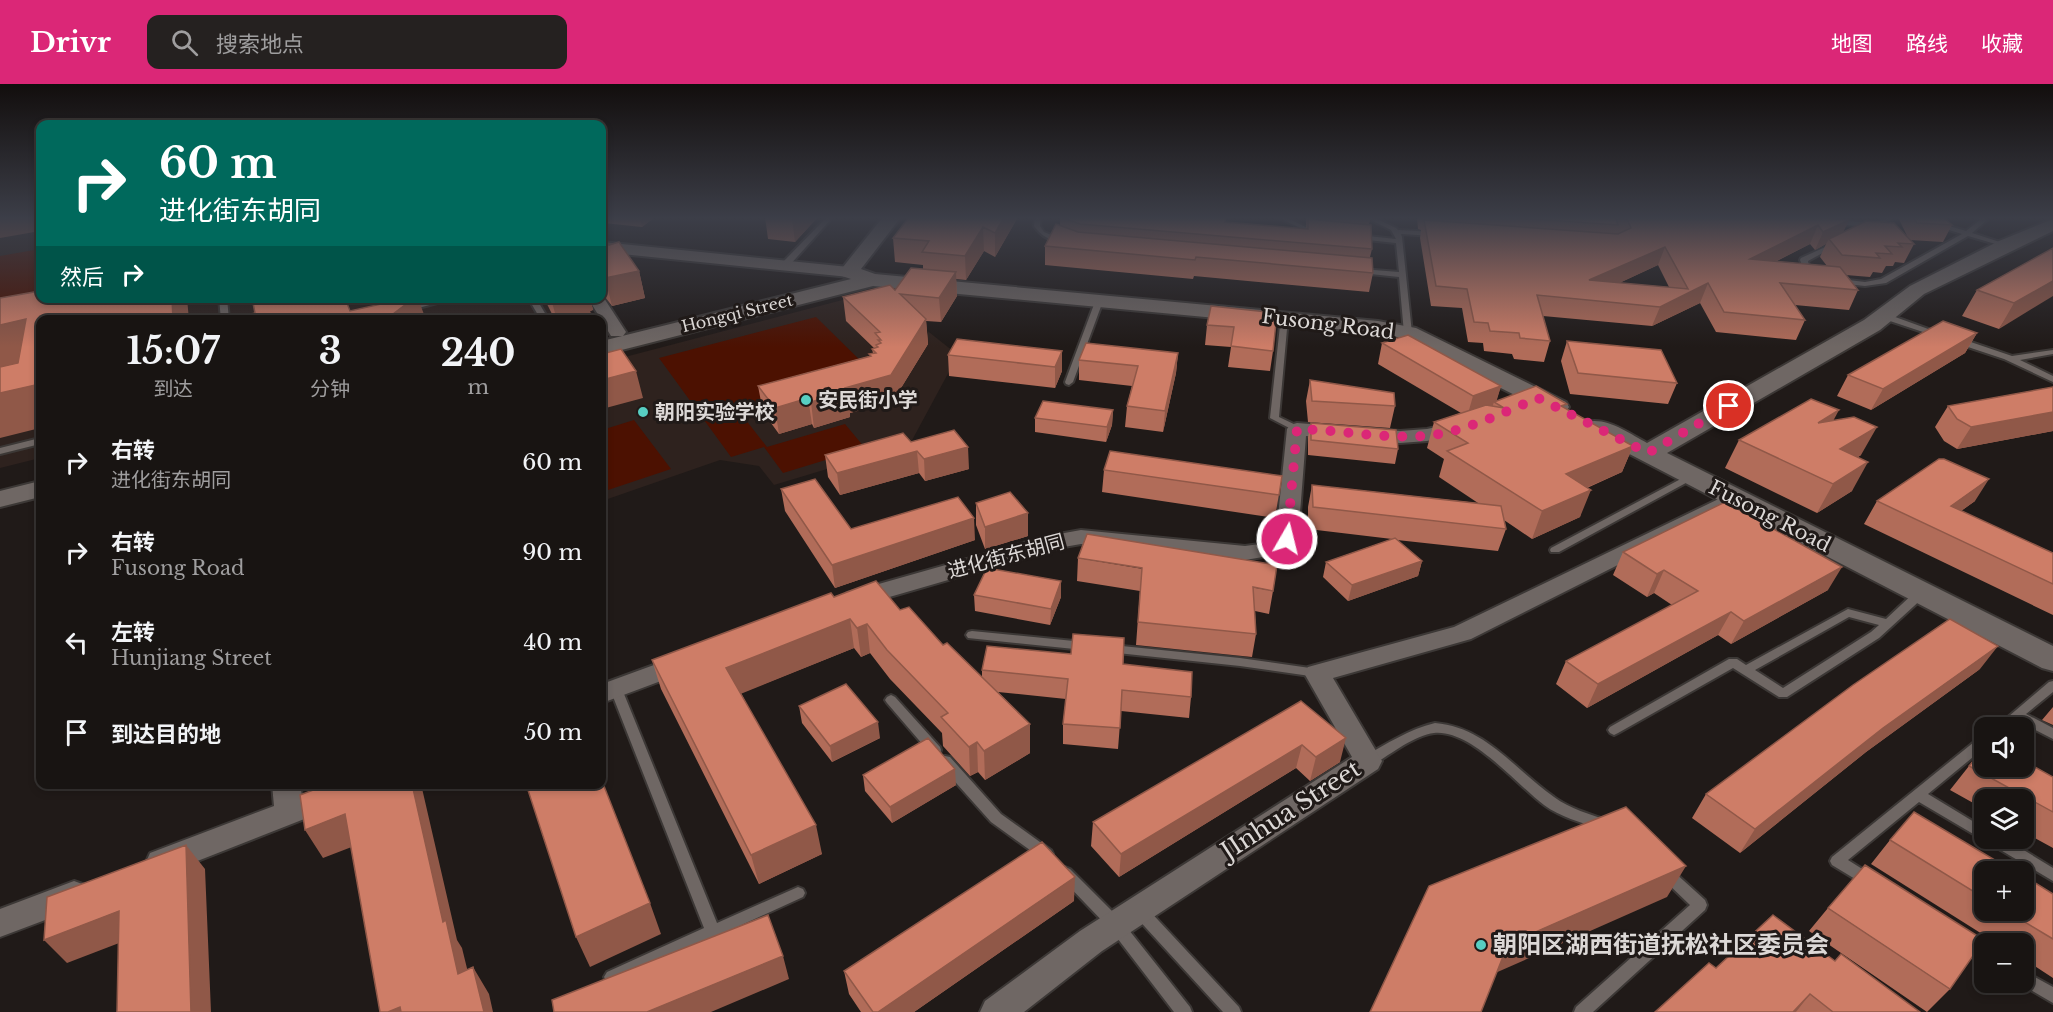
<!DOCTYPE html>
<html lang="zh">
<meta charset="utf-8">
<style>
body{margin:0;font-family:"Libre Baskerville","Noto Sans SC",serif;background:#252120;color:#f1f3f6;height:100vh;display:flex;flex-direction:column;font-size:22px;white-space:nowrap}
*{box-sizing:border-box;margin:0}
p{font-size:20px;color:#9f9e9f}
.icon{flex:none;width:33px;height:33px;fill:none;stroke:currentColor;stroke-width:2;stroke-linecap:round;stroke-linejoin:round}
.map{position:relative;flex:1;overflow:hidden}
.side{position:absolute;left:36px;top:231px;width:570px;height:474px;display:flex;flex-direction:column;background:#181412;border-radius:12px;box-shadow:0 3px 9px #0003,0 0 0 2px #363332}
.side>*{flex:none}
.hud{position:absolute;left:36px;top:36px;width:570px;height:183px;border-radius:12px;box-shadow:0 3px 9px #0003,0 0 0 2px #363332;background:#00695c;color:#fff;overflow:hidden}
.fabs{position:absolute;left:1974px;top:633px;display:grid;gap:12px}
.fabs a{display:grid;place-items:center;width:60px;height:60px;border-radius:12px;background:#181412;box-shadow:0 3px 9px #0003,0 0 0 2px #363332;font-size:30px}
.pin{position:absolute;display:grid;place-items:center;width:51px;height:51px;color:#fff;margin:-26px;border:3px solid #fff;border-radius:50%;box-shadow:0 2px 6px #0007}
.me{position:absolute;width:66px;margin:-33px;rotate:8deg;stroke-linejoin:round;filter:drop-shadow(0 0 4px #0008)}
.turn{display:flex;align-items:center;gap:21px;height:126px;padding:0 24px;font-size:27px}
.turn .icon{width:78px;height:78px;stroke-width:2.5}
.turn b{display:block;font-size:42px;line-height:51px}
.then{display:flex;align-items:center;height:57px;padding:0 24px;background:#0003;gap:12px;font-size:22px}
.eta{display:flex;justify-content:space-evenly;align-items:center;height:102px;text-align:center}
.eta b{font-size:36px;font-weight:700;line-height:42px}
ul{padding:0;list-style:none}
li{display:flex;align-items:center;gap:18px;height:90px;padding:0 24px}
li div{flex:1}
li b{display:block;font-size:22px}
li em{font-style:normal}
header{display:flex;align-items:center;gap:36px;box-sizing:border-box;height:84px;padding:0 30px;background:#db2777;color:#fff}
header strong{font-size:28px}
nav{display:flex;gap:33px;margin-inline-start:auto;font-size:21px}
.search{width:420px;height:54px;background:#252120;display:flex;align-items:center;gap:15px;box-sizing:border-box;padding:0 21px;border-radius:12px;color:#9f9e9f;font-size:22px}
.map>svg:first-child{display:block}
.built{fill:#2e221e}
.green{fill:#4c1101}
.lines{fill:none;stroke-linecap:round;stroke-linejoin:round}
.service-casing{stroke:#3c3836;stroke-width:4}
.minor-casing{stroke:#3c3836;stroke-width:4}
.tertiary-casing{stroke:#3c3836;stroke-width:4}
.service{fill:#6f6764;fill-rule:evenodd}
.minor{fill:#6f6764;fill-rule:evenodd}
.tertiary{fill:#6f6764;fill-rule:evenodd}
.wall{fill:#b16c59;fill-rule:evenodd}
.shaded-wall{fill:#905848}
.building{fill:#ce7d67;stroke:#905848;stroke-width:1.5;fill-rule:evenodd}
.route{stroke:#db2777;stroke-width:10;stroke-dasharray:0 18}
.poi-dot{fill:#57cec2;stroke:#201a18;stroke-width:2}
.labels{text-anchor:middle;stroke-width:6;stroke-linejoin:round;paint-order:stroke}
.far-street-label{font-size:16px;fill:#dcd8d6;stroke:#201a18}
.street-label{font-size:20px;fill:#dcd8d6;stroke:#201a18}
.poi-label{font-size:20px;font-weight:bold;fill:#dcd8d6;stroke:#201a18;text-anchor:start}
.near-street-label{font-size:24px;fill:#dcd8d6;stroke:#201a18}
.near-poi-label{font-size:24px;font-weight:bold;fill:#dcd8d6;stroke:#201a18;text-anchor:start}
</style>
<header>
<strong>Drivr</strong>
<div class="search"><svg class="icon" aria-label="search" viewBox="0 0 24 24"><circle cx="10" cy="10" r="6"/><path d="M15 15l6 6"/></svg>搜索地点</div>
<nav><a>地图</a><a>路线</a><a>收藏</a></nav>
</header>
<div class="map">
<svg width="2053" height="928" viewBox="0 0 2053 928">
<rect width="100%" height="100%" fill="#201a18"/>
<path class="built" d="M0,133H40V214H582L596,235L40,236V374L0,384Z
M877,207L958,271L910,360L774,401L759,382L720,376L602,417V279Z"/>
<path class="green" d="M40,165V214L0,233V172Z
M816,233L871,287L738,326L767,363L845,340L865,364L783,389L764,363L731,373L659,274Z
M634,336L671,385L602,408V346Z"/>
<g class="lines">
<g class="service-casing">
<path id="service" d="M827,133H833L788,183H782V179Z
M1035,133H1041L1040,142L1044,148L1064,156V158C1052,158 1041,152 1034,142Z
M1277,133H1285L1318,149L1313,150Z
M1365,133H1373L1396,144L1398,146L1435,148L1438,150L1435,152L1401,150L1402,153L1412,249L1411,251H1408L1404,249L1399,193L1361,189L1357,187L1361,185L1399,188L1396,159L1358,155L1355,153L1358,151L1396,155L1391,146Z
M1889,133H1897L1870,146L1868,145V143L1834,140L1831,138L1834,136L1875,139Z
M1910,133H1919L1966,147L1980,136L1976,133H1983L1987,136L1972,149L2009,161L2006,163L1968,152L1886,199L1865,202L1837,199L1836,197L1840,195L1865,198L1881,195L1962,150L1911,134Z
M1832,160L1837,161L1808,177L1809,182L1818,188L1817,190C1808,191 1803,184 1800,176L1801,174Z
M219,214H227L229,236H221Z
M441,214H456L407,227L403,225Z
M528,214H536L549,236H541Z
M1096,215L1103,217L1073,298L1069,301L1066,300L1065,298Z
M1881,230H1887L1942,250L1938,252H1935L1881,234Z
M1281,232H1284L1288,234L1279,333L1300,343L1302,345L1297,348L1270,334Z
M1953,254H1959L2012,272L2053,266V270L2020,276L2053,292V298L2004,275L1953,258Z
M40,354V360L0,370V364Z
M1692,389L1697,392L1695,394L1559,468H1551L1550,466L1551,464Z
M1921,505L1927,509L1925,512L1879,554L1787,613H1779L1733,584L1618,649L1614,651L1610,649L1608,646L1610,643L1729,575H1737L1746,581L1848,525L1886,535L1917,506ZM1849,533L1879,541L1871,548L1783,604L1755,586Z
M972,547L1084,558L1088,559L1090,562L1088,565L1084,566L968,554L966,551L968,548Z
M1112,561L1240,574L1317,585L1321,586L1323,589L1321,592L1317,593L1240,582L1108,568L1106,565L1108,562Z
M2053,597V608L2026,630L2053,644V655L2018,637L2010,644H1995L2049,598Z
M616,601L620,602L622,605L717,839L798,803L803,805L805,809L803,813L612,900L607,898L604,893L607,888L704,844L610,605L612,602Z
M891,611L895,613L940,663L941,666L940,669L935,671L930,669L887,619L885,616L887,613Z
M1435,639C1486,643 1515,686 1554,713C1570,725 1590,730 1609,737L1611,741L1609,745L1604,747L1599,745C1581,738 1560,733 1544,721C1516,700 1471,645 1434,649C1415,651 1389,671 1373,681L1368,682L1363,681L1362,677L1363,673C1387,660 1409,645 1435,639Z
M1984,652V664L1928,710L1984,744V754H2004L2053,784V797L1919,718L1848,776L1875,793L1877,797L1875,801L1870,803L1865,801L1832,781L1830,777L1832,773L1979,654Z
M945,672L950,673L1001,730L1051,766L1053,770L1051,774L1046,776L1041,774L991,738L940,681L939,677L940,673Z
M1065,783L1070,785L1121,836L1190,923L1192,928H1174L1111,846L1060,793L1058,789L1060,785Z
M1668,785L1673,787L1705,816L1707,821L1705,826L1593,928H1574L1576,923L1690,821L1663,795L1661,791L1663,787Z
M1140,821L1145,822L1239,923L1241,928H1223L1135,832L1133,827L1135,822Z
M1967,851L1984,861V876L1962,863L1959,858L1962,853Z
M2024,887L2053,903V919L2019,899L2024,898Z"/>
</g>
<g class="minor-casing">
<path id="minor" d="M602,158L849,183L857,188L849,193L602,168Z
M602,211L626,248L623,252H611L588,214H602Z
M1459,338L1466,340L1469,344L1466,348L1427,357L1400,359L1306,352L1298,455L1281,470L1245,476L1081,460L1058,464L855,523L847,521L843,515L847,509L1048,452L1081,446L1245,462L1267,459L1276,452L1287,345L1290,341L1297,339L1400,347L1427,345Z
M1733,408L1741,409L1744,414L1741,419L1471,555L1333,594L1382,677L1378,685L1102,867L1024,928H980L985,917L1080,847L1352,673L1304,589L1308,583L1454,543Z
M684,570L693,573L697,579L693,585L602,619V600Z
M272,700H300L302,712L331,700H377L373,708L172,787L161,791L150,787L146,778L150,769L274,722Z
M74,797L85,801L90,811L85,821L0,853V825Z"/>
</g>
<g class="tertiary-casing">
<path id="tertiary" d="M883,133H901L861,185L875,190L1378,237L1416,244L1566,318L1569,323L1566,328L1557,330L1548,328L1402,254L1378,249L873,202L602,271V257L851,195L842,192L839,188Z
M2053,135V147L1924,210L1880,246L1667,369L2053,562V587L2042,584L1587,348L1584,343L1587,338C1607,333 1630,350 1647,359L1864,236L1910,202L1999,157Z
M40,397V413L0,423V407Z"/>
</g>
<use href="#service" class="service"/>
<use href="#minor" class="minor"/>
<use href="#tertiary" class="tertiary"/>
</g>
<path class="wall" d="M603,133H655L642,143L604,139Z
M765,133H818L795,158L768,155Z
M1018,133L995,173L984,167L966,196L956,195L957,212L941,238L926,237L928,260L893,317L850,329V333L814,344L812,340L779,350L763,328L758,302L870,272L869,270L873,269L872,265L874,264L846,237L843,213L895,206L923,186V181L895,178L893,154Z
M1060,133L1225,138L1306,145V133H1371L1369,140L1372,165L1370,173L1373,189L1369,208L1194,192L1193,195L1045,181V162L1060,141Z
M1417,133H1615L1616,136L1618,133H1812L1849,136L1843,148L1907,152L1898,133H1943L1952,141L1943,158L1910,156L1914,160L1904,179L1895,178L1893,182H1886L1882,189L1873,188L1870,193L1846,191L1858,206L1849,226L1795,221L1805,236L1796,256L1716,248L1700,219L1652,242L1543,232L1550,257L1544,278L1514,275L1512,270L1484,267L1483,259L1468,258L1462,224L1431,222L1420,154L1421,146L1418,145ZM1810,160L1815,166L1826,160L1820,173L1827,182L1775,178ZM1658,181L1669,203L1619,199Z
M602,159L609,161L639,187L645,214L612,222L602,209V210Z
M2053,164L1999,245L1962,232L1977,206Z
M544,214H590L593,226L590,227L592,236H555Z
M1211,222L1273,267L1270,287L1228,283L1231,263L1205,261L1207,241Z
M1977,249L1965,269L1871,326L1837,312L1848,291Z
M1567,257L1677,299L1668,320L1570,310L1561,277Z
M1382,259L1501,302L1496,317L1565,324L1633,362L1622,388L1587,404L1580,433L1532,455L1504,436L1506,445L1498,467L1397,456L1422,477L1418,492L1348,517L1323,493L1326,478L1392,455L1308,445V423L1312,401L1478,419L1439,393L1444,375L1427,364L1434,338L1461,329L1378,280Z
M1062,267V287L1055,304L949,292L948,271Z
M1178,269L1176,289L1163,348L1125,343L1127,322L1132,302L1079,296V276Z
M1310,296L1395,322L1390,344L1308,338L1306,317Z
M2053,303V347L1957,365L1944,357L1935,343L1948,322Z
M1113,326L1112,341L1106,358L1035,348V334Z
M1834,336L1861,371L1858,373L1852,407L1817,429L1725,384L1739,356Z
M1311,339L1398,365L1395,380L1308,371V353Z
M911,358L969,385L925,397L919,389L840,411L828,393L825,371Z
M1104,386L1282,392L1275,434L1102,408Z
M781,405L851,445L975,456L835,504L785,427Z
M1877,417H1975L1961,427L2053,469V531L1864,440Z
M976,419L1028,429V452L985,465L976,441Z
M1623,468L1828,506L1731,560L1718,551L1587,624L1556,600L1566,577L1672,521L1654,509L1647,513L1613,491Z
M1078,474L1273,507L1269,530L1255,527L1256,550L1252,573L1136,561L1140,507L1077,497Z
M1061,497V513L1050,541L975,527L974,511Z
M834,513L900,526L982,593V586L1123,580L1191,613L1189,634L1121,627L1118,665L1063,660V640L1066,615L998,608L1030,640V669L985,696L978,688L970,692L943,662L942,649L890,595L870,569L861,573L854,564L741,609L822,770L759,800L661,605L652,576Z
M1980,585L1866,668L1740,769L1692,734L1706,710Z
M1301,617L1340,678L1310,697L1296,684L1119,793L1091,762L1093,738Z
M799,622L880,654L832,678L802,639Z
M2053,623V641L2042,636Z
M1969,682L2053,693V764L2024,748V716H1984V725L1950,706Z
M863,691L956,701L892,739L865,707Z
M1890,756L1984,788V826H2024L2053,810V894L2024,875V860H1998L1871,780Z
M1074,817L914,928H861L849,910L844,887Z
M1828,824L1950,905L1927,928L1809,847Z
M1835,877L1920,928H1655L1716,884Z"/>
<path class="shaded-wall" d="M0,133H40V147L0,154Z
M640,133H655L642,143Z
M793,133H818L795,158L792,135Z
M1004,133H1018L995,173V149Z
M1849,136L1840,154L1829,155L1826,160L1815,166L1823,148Z
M1818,141L1810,160L1742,194L1750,175Z
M983,143L984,167L966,196L965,172Z
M1665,163L1658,181L1583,216L1589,196Z
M639,187L645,214L612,222L605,194Z
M956,188L957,212L941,238L939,214Z
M2053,197V212L1999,245L2014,219Z
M1708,199L1700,219L1652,242L1660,223Z
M172,214H187L189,236H173Z
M414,214H418L426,236H385Z
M553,214H590L593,226L590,227L592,236H557L551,215Z
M26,235L40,274L0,283V241Z
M926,235L928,260L893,317L850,329V333L814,344L811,318L845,304Z
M1977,249L1965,269L1871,326L1883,305Z
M1062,267V287L1055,304V283Z
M1178,269L1176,289L1163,348L1165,327Z
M636,287L643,314L602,325V296Z
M40,300V344L0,354V309Z
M1501,302L1496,319L1494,318L1492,324L1467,333L1473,312Z
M808,314L812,340L779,350L775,324Z
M1113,326L1112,341L1106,358L1107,343Z
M1839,326L1824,354L1818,339Z
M2053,328V347L1957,365L1971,343Z
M1877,343L1861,371L1825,394L1840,365Z
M1633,362L1622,388L1556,417L1566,390Z
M968,363L969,385L925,397L924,375Z
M917,367L919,389L840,411L837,389Z
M1868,378L1852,407L1817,429L1833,400Z
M1989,395L1975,417L1936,445L1951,422Z
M1591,406L1580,433L1532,455L1542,427Z
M1028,429V452L985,465V443Z
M974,434L975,456L835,504L832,481Z
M1422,477L1418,492L1348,517L1352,501Z
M1842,483L1828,506L1731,560L1744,537Z
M1664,486L1654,509L1647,513L1657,490Z
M1061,497V513L1050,541L1051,525Z
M1731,528L1718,551L1587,624L1598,600Z
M850,535L854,564L733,613L726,584Z
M867,540L870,569L861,573L857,544Z
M1998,562L1980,585L1866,668L1740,769L1755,745L1883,644Z
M878,638L880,654L832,678L830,662Z
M1030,640V669L985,696L984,667Z
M1346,654L1340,678L1310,697L1316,673Z
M977,658L978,688L970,692L969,663Z
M1302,661L1296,684L1119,793L1121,770Z
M955,685L956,701L892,739L890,723Z
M412,700H421L457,856L462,864L475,917L458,890L443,838Z
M345,730L362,759L323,774L305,746Z
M816,741L822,770L759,800L751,771Z
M186,761L205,785L211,928H191Z
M1686,782L1667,813L1493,890L1508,860Z
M1075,793L1074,817L914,928H878Z
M650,819L661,850L590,883L576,853Z
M119,827L140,851L67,879L44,856Z
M783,872L789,895L711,928H647Z
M473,883L489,910L493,928H484Z
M1810,910L1796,928H1793Z
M400,923L403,928H388Z"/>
<path class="building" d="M770,133H793L792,135Z
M909,133H1004L995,149L983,143L965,172L922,168L929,157L893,154Z
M1060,133H1226L1225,138L1308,145V133H1311L1319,136L1371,141L1372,165L1080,140Z
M1502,133H1615L1618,141Z
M1626,133H1812L1849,136L1823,148L1818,141L1750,175L1840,183L1858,206L1780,199L1805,236L1724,228L1708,199L1660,223L1537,211L1550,257L1520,254L1519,249L1490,247L1488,239L1474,238L1467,205L1436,202L1424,136L1618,150L1631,144ZM1665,163L1688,205L1589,196Z
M1914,133H1943L1952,141L1917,139Z
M1866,137L1894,139L1914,160L1898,159L1902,163L1885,162L1892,170L1876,169L1880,174L1842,171L1829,155Z
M1056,140L1078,148L1372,174L1373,189L1196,173L1195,176L1045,162Z
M607,158L609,161L619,158L639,187L605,194L602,190V159Z
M2053,164V197L2014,219L1977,206Z
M911,184L956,188L939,214L900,210L926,235L891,291L845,304L847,307L811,318L808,314L775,324L758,302L871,272L869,270L876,269L872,265L878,263L876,261L881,259L878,256H881L875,249L880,248L843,213L890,201L895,206Z
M40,207V214H172L173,236H40V300L0,309V283L18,279L26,235L0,241V214Z
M252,214H345L350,227L408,214H414L385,236H252L251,230L255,229Z
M1211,222L1277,229L1273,267L1231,262L1234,243L1207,241Z
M1943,237L1977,249L1883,305L1848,291Z
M1408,251L1501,302L1473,312L1382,259Z
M957,255L1062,267L1055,283L948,271Z
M1567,257L1661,266L1677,299L1578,289Z
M1086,259L1178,269L1165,327L1127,322L1138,282L1079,276Z
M621,265L636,287L602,296V270Z
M1310,296L1394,309L1395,322L1312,317Z
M1536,302L1567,320L1561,322L1633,362L1566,390L1591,406L1542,427L1447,367L1468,359L1434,338L1486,321L1504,324L1494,318Z
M2053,303V328L1971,343L1957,335L1948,322Z
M1811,315L1839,326L1818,339L1854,333L1877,343L1840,365L1868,378L1833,400L1739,356Z
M1043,317L1113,326L1107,343L1035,334Z
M1311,339L1396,346L1398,365L1311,356Z
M954,346L968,363L924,375L917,367L837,389L825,371L903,349L911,358Z
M1110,367L1282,392L1279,411L1104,386Z
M1939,375H1944L1989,395L1951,422L2053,469V500L1877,417Z
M815,395L851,445L958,413L974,434L832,481L781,405Z
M1312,401L1501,422L1506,445L1313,423Z
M1010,408L1028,429L985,443L976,419Z
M1725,418L1842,483L1744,537L1731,528L1598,600L1566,577L1698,507L1664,486L1657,490L1623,468Z
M1087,450L1277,481L1273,507L1253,503L1256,550L1138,538L1142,484L1078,474Z
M1395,454L1422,477L1352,501L1326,478Z
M987,484L1061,497L1051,525L974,511Z
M876,497L900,526L909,523L943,561L947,559L1030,640L984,667L977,658L969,663L941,633L948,629L887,566L867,540L857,544L850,535L726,584L816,741L751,771L652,576L831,509L834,513Z
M1950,535L1998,562L1883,644L1755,745L1706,710L1853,601Z
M1073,550L1124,554L1123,580L1192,588L1191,613L1122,606L1120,644L1063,640L1068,595L982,586L987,562L1071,570Z
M846,600L878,638L830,662L799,622Z
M1301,617L1346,654L1316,673L1302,661L1121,770L1093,738Z
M928,654L955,685L890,723L863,691Z
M1984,664V682H2024V677L2053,693V728L1969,682Z
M602,697L650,819L576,853L526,700H602Z
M329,700H412L443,838L446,836L458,890L473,883L484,928H401L400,923L388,928H380L345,730L305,746L300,711Z
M1626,723L1686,782L1508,860L1481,928H1370L1429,802Z
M1914,728L2015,788H1984V814L1890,756Z
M1042,758L1075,793L878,928H873L844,887Z
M186,761L191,928H117L119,827L44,856L47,813Z
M1865,781L1984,856L1950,905L1828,824Z
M2024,792L2053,810V855L2005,826H2024Z
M768,831L783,872L647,928H554L552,916Z
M1773,831L1835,877L1841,870L1920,928H1833L1810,910L1793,928H1655L1709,879L1716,884Z"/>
<linearGradient id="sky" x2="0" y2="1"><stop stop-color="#120e0d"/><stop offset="0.51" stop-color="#3c3e48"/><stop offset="1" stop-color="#3c3e48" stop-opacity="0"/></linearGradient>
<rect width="2053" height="263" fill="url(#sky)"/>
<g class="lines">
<path class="route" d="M1287,455L1297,345C1340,346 1383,355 1425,352C1465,348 1502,329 1538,314L1648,369L1729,322"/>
</g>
<g class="poi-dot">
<circle cx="806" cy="316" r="6"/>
<circle cx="643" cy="328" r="6"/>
<circle cx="1481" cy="861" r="6"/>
</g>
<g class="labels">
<g class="far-street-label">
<text transform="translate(737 229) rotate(-14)" y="6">Hongqi Street</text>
</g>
<g class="street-label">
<text transform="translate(1328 240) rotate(7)" y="7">Fusong Road</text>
<text transform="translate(1770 432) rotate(27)" y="7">Fusong Road</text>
<text transform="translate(1006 472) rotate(-15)" y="7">进化街东胡同</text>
</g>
<g class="poi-label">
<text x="818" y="323">安民街小学</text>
<text x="655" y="335">朝阳实验学校</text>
</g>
<g class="near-street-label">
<text transform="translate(1291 726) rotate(-33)" y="8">JInhua Street</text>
</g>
<g class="near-poi-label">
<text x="1493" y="869">朝阳区湖西街道抚松社区委员会</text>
</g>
</g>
</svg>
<div class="fabs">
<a><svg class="icon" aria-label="sound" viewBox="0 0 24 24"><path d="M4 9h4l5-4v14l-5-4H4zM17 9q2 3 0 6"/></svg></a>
<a><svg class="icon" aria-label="layers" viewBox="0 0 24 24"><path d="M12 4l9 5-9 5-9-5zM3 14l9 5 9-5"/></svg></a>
<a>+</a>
<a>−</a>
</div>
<div class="pin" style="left:1729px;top:322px;background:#d93025"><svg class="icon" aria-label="arrive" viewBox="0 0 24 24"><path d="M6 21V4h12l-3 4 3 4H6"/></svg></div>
<svg class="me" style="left:1287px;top:455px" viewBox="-20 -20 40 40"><circle r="17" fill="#db2777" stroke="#fff" stroke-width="3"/><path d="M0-11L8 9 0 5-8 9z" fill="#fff"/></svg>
<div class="hud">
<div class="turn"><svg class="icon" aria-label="right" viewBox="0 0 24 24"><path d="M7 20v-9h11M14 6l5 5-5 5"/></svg><div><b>60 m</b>进化街东胡同</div></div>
<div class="then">然后<svg class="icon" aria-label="right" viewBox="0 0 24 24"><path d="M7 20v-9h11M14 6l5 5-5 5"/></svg></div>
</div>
<section class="side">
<div class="eta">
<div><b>15:07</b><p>到达</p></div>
<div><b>3</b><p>分钟</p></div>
<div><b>240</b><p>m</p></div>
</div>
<ul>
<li><svg class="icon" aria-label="right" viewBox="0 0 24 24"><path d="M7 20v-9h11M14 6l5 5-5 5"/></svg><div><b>右转</b><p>进化街东胡同</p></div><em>60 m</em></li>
<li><svg class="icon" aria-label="right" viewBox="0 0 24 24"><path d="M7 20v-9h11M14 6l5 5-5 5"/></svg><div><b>右转</b><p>Fusong Road</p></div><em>90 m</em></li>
<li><svg class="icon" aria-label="left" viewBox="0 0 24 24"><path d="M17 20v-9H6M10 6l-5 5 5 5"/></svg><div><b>左转</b><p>Hunjiang Street</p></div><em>40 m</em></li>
<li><svg class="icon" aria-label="arrive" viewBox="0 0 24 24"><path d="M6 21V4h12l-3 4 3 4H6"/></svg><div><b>到达目的地</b></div><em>50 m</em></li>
</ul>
</section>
</div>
